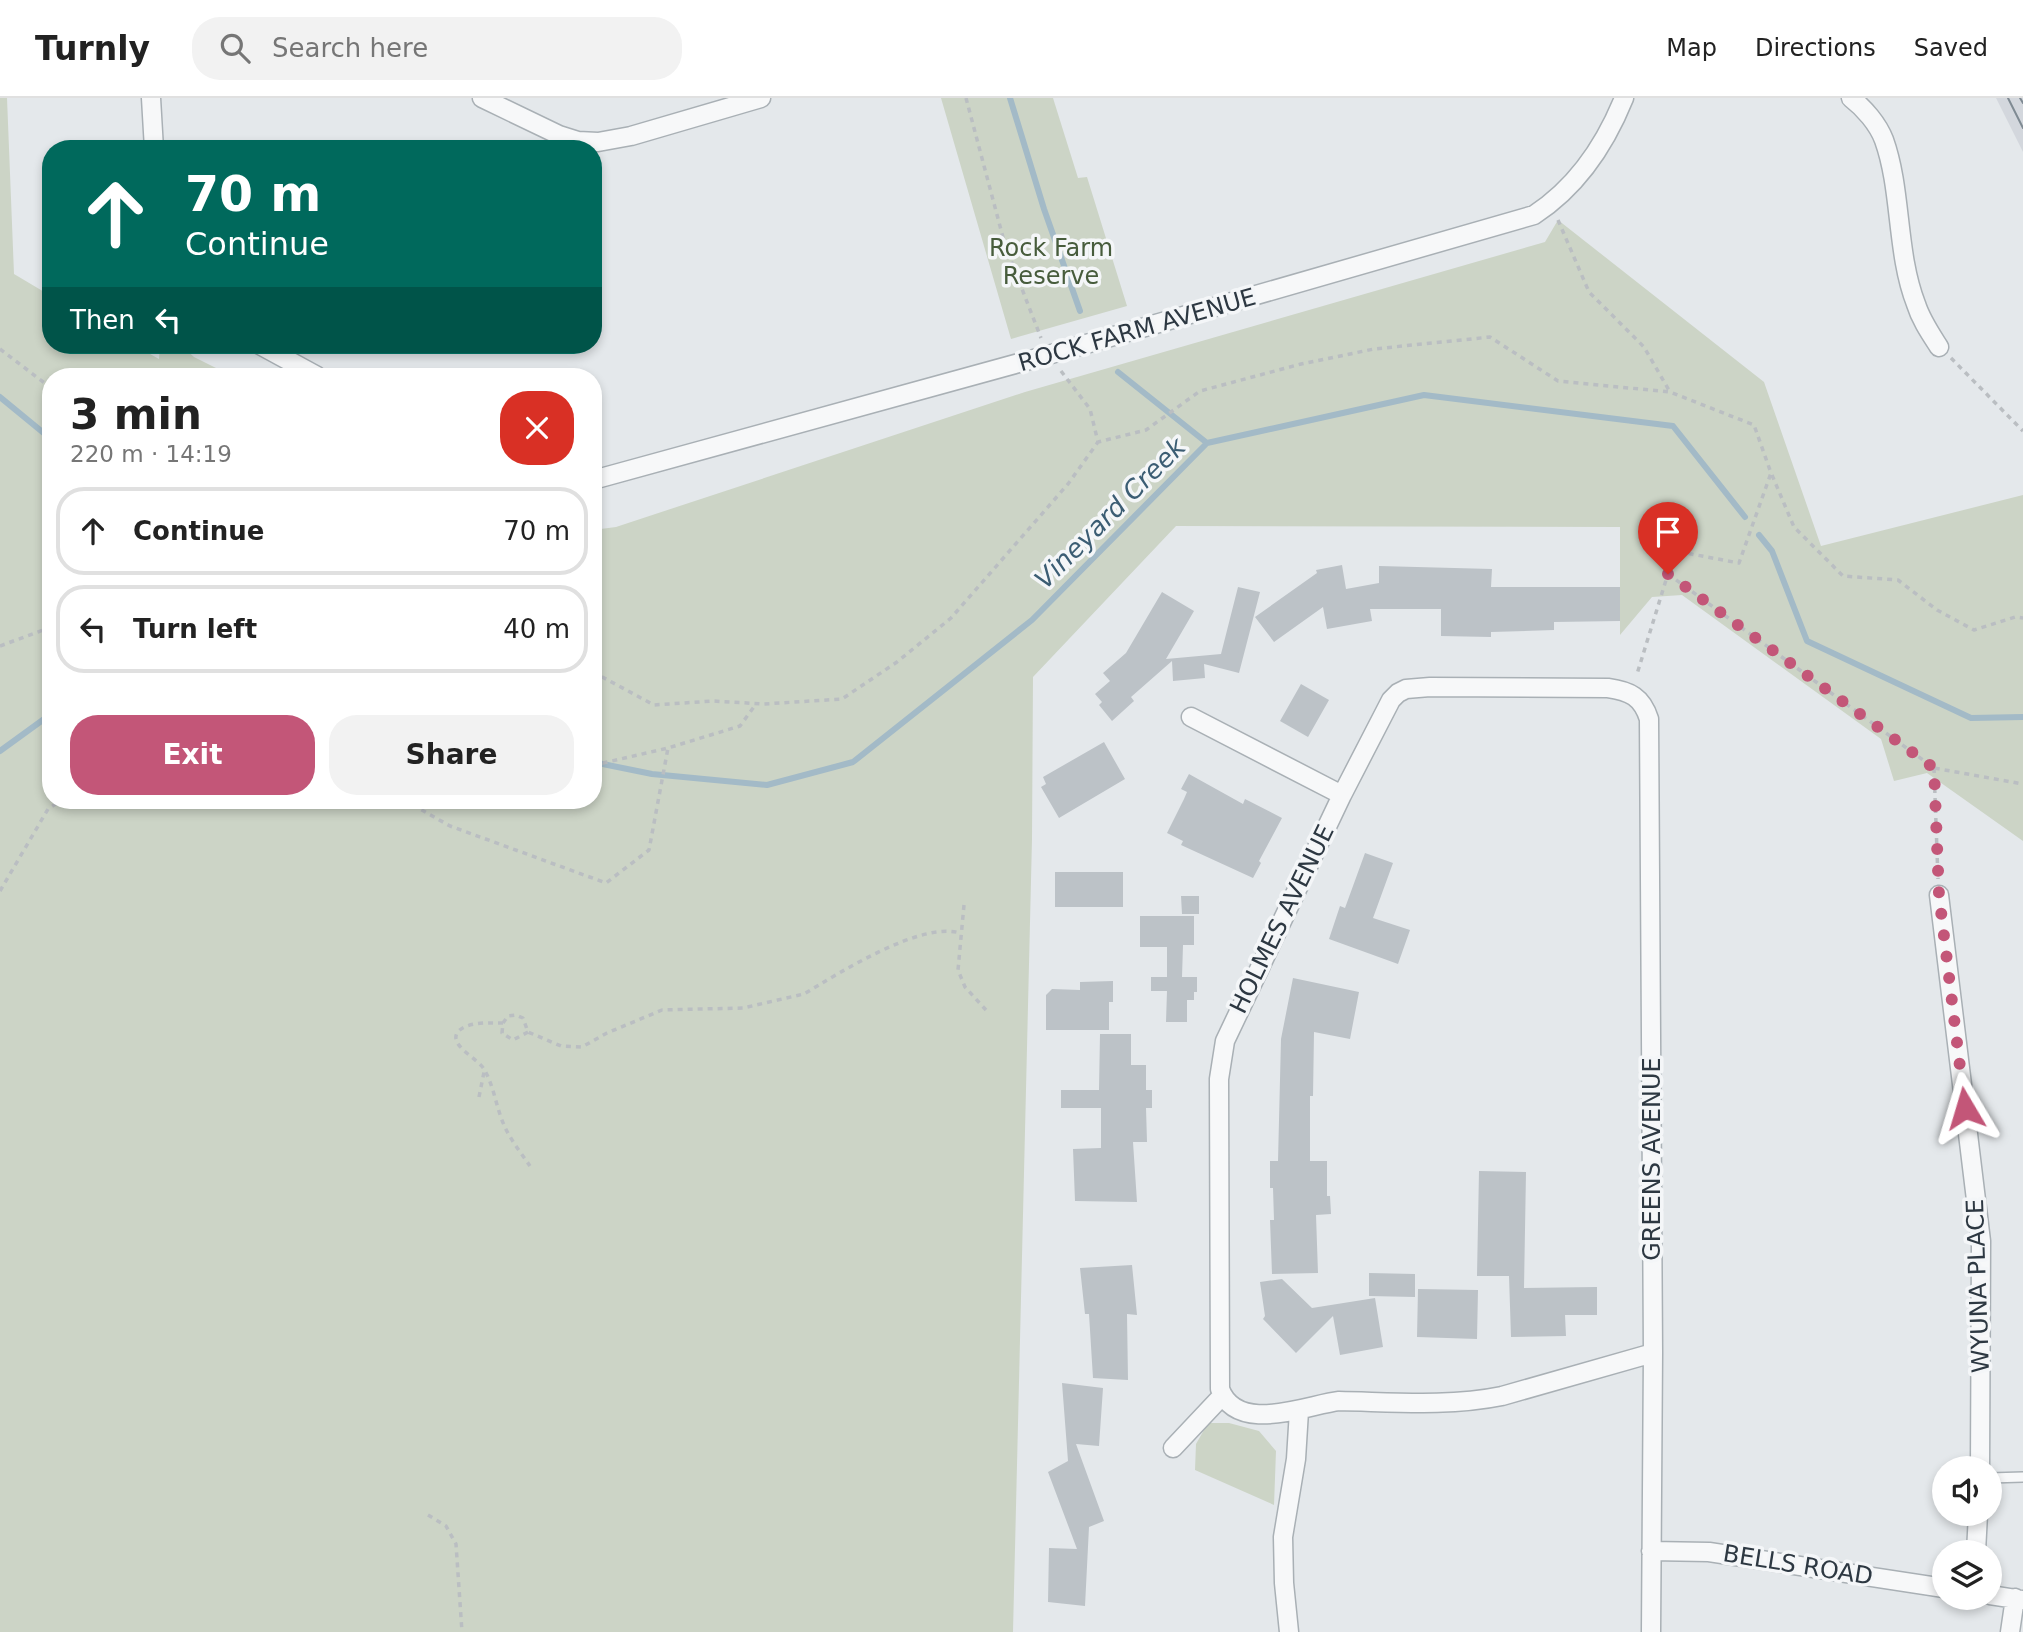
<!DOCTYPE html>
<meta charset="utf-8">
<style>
body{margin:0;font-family:"DejaVu Sans",sans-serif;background:#f2f2f2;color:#222;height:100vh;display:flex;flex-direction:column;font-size:26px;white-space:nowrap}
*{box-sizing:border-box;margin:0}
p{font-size:23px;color:#767676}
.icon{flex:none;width:38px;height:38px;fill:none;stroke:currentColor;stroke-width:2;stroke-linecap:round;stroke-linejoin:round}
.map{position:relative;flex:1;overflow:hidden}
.side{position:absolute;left:42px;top:270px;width:560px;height:441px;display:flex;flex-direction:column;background:#fff;border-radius:28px;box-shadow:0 4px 10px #0003}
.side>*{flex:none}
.guide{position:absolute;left:42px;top:42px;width:560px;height:214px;border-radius:28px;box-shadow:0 4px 10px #0003;background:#00695c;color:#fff;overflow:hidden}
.controls{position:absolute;left:1932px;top:1358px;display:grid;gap:14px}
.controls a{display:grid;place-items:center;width:70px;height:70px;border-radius:50%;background:#fff;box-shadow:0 4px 10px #0003;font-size:35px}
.pin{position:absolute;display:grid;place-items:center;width:60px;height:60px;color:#fff;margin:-72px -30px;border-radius:50% 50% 50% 0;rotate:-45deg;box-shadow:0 0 7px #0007}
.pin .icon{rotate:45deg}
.me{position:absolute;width:77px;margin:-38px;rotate:353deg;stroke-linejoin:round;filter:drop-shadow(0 0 5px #0008)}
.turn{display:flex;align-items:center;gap:24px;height:147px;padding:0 28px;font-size:32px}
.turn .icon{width:91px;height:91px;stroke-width:2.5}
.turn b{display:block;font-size:49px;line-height:60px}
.then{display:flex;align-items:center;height:66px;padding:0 28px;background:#0003;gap:14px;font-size:26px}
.round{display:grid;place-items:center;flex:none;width:74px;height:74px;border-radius:28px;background:#f2f2f2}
.overview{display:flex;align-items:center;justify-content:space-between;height:119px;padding:0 28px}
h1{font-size:42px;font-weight:600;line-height:52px}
.button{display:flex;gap:14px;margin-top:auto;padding:14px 28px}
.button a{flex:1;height:80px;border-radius:28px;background:#c35678;color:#fff;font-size:28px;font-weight:600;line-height:80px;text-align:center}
.button a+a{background:#f2f2f2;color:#222}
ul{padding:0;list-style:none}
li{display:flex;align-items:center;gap:21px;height:88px;margin:0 14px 10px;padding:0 14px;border:4px solid #e0e0e0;border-radius:28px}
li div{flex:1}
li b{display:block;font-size:26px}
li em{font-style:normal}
header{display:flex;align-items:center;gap:42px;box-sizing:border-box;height:98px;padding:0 35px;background:#fff;border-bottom:2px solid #e0e0e0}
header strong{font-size:33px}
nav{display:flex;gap:38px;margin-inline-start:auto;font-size:24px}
.search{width:490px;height:63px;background:#f2f2f2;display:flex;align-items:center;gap:18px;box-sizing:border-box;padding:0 24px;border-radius:28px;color:#767676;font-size:26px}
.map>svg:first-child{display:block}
.built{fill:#d3d7dd}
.green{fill:#ccd4c6}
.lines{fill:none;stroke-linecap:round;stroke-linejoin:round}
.stream{stroke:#a3bac7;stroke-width:6}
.building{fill:#bcc2c7}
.lane-casing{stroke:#a9b0b5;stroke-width:12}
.street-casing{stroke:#a9b0b5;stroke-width:21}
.path{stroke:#babec2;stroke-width:3.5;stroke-dasharray:5 5;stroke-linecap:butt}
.lane{stroke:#f7f8f9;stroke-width:9}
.street{stroke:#f7f8f9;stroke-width:18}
.tram{stroke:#7f8a93;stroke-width:2}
.route{stroke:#c35678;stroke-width:12;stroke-dasharray:0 21.6}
.labels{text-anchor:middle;stroke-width:7;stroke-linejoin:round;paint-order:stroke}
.park-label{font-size:24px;fill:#475c3c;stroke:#f4f6f8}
.street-label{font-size:24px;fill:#2d3842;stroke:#f4f6f8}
.water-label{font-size:26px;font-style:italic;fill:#3b5d73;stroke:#f4f6f8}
</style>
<header>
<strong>Turnly</strong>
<div class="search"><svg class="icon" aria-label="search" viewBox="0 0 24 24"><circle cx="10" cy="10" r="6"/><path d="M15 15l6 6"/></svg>Search here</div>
<nav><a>Map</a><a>Directions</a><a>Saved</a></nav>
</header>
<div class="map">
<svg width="2023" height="1534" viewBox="0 0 2023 1534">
<rect width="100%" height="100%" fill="#e4e8eb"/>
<path class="built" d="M1996,0H2023V54Z"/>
<path class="green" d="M0,0H7L14,176L51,198V247H134L159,261L160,247H181L194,259L232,278H51V702H593V432L616,429L1025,294L1545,144L1558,122L1764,284L1821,448L2023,397V743L1927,675L1894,683L1881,641L1682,497L1652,499L1620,537V429L1176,428L1033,579L1032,741L1013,1534H0Z
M941,0H1053L1078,80L1087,79L1127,208L1011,241Z
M1208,1325H1229L1259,1333L1276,1353L1274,1407L1195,1372L1196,1346Z"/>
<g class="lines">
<path class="stream" d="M1010,0L1044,111L1080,213
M1118,274L1207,345
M0,299L51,341
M1759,437L1772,453L1807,543L1971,620L2023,619
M0,653L51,616
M593,664L652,676L767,687L853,664L1032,522L1207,345L1424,297L1673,328L1745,419"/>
</g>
<path class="building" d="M1342,467L1346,491L1379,485V468L1492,471L1491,489H1620V523L1554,524V532L1491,534V539L1441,538V511H1370L1372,523L1327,531L1323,509L1274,544L1255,519L1317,475L1316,472Z
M1238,489L1260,494L1239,575L1204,566L1205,580L1173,583L1172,563L1131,599L1134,603L1112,623L1099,607L1102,604L1095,596L1110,583L1103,575L1126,555L1162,494L1194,513L1166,561L1221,556Z
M1301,586L1329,602L1308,639L1280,623Z
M1104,644L1125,681L1059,720L1041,689L1046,686L1043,679Z
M1189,676L1243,706L1245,701L1282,720L1259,763L1261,765L1253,780L1181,747L1183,743L1167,735L1184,701L1187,694L1181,691Z
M1365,755L1393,765L1373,820L1410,832L1398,866L1329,841L1340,808L1345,810Z
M1055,774H1123V809H1055Z
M1181,798H1199V816H1182Z
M1140,818H1194V847H1183L1182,879H1197V894H1194V902H1187V924H1166L1167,893H1151V879H1167V849H1140Z
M1293,880L1359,894L1350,941L1314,934L1313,998H1310V1063H1327V1098H1330L1331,1116L1316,1117L1318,1175L1272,1176L1270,1122H1274L1273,1090H1270V1063H1278L1281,941Z
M1113,883V904H1109V932H1046V897L1052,891L1080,892V884Z
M1100,936H1131V967H1146V992H1152V1010H1146L1147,1044H1133L1137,1104L1075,1103L1073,1051L1101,1050V1010H1061V992H1099Z
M1479,1073L1526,1074L1524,1190L1597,1189V1217H1565L1566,1238L1511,1239L1509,1178H1477Z
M1132,1167L1137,1217L1127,1216L1128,1282L1093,1280L1089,1216H1085L1080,1170Z
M1369,1175L1415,1176V1199L1369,1198Z
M1282,1181L1312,1210L1375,1200L1383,1249L1340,1257L1333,1218L1296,1255L1263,1221L1265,1218L1260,1184Z
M1418,1191L1478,1192L1477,1241L1417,1239Z
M1062,1285L1103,1290L1099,1348L1076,1346L1104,1423L1089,1429L1085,1508L1048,1504L1049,1450L1077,1451L1048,1374L1068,1363Z"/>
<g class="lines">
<g class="lane-casing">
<path id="lane" d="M1990,1380L2023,1379"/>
</g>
<g class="street-casing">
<path id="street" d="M151,0L154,51
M482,0L559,37L578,43L598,44L631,38L761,0
M1851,0C1864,10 1878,26 1884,42C1902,92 1896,155 1916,206C1921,222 1930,235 1939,249
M260,247L317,278
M593,382L1048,257L1534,117C1577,89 1605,47 1624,0
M1191,619L1342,697
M1939,797L1981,1143L1980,1370
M1173,1350L1222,1298
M1651,1453L1709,1454L1944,1490
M1976,1454L1978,1416
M1990,1497L2023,1502
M1289,1534L1284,1485L1283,1439L1296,1361L1299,1313
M1651,1534L1653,1255L1649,621C1642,599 1630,593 1608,590L1430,589L1406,591L1398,595L1391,602L1342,697L1225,943L1219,981L1220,1291C1237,1337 1306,1307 1339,1303C1393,1304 1448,1309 1502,1298L1653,1255
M2010,1534L2015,1500"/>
</g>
<path class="path" d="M966,0L1005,147L1041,240
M1558,122L1589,194L1644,249L1670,294
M0,251L51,290
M1951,260L2023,333
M1061,273L1090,311L1098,344L1146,332L1200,293L1301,266L1374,251L1490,239L1558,283L1670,294L1754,327L1771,375L1739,465L1675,453L1637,576
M1772,377L1794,429L1843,478L1898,482L1937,512L1974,532L2015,519L2023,520
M1668,476L1934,670L2023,686
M0,548L51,529
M593,574L654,607L713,603L764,606L842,601L897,564L951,520L1068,386L1098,344
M593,662L603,665L668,650L740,628L756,606
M1934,670L1938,781
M404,702L450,728L606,785L649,752L668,650
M0,793L48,711L62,702
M964,807L958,872L965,889L986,912
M503,925C491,925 465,923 457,935C450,948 477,960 484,971C494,988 496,1009 504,1027C510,1041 521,1055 530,1068
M528,934L513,942L502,935L503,925L508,918L516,917L523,920L528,934L561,948L582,949L607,935L662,912L743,910L804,896C839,875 921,823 960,835
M479,999L484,974
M428,1417L446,1428L456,1446L462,1534"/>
<use href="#lane" class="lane"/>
<use href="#street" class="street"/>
<path class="tram" d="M2008,0L2023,30
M2020,0L2023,5"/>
</g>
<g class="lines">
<path class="route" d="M1668,476L1934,670L1939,797L1965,1010"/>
</g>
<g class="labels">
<g class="park-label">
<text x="1051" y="158">Rock Farm<tspan x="1051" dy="28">Reserve</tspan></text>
</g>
<g class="street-label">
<text transform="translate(1137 232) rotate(-16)" y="8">ROCK FARM AVENUE</text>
<text transform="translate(1282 821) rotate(-64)" y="8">HOLMES AVENUE</text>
<text transform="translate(1652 1061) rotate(-90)" y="8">GREENS AVENUE</text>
<text transform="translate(1978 1188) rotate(-92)" y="8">WYUNA PLACE</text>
<text transform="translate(1798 1467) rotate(9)" y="8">BELLS ROAD</text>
</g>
<g class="water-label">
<text transform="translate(1110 415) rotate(-45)" y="9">Vineyard Creek</text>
</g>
</g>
</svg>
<div class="controls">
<a><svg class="icon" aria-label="sound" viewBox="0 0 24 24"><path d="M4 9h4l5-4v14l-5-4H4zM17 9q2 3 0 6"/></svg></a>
<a><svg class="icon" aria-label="layers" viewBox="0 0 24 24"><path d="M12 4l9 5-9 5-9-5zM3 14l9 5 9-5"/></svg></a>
</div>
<div class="pin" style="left:1668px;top:476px;background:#d93025"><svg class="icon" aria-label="arrive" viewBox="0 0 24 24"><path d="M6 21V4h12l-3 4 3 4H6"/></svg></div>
<svg class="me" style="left:1965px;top:1010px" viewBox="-20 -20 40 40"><path d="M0-17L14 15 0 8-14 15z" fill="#c35678" stroke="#fff" stroke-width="4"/></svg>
<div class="guide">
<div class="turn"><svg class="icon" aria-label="ahead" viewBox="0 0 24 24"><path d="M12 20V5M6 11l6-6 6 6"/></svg><div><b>70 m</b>Continue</div></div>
<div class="then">Then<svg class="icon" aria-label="left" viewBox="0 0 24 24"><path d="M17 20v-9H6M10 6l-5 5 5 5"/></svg></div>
</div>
<section class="side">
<div class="overview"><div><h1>3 min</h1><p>220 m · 14:19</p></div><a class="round" style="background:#d93025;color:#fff"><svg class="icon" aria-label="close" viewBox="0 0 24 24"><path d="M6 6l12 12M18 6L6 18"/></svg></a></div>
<ul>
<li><svg class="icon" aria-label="ahead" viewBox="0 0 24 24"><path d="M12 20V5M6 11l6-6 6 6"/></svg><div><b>Continue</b></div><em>70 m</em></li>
<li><svg class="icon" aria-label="left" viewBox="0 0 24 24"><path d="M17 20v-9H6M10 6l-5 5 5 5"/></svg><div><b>Turn left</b></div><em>40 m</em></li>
</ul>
<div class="button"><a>Exit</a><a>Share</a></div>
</section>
</div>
